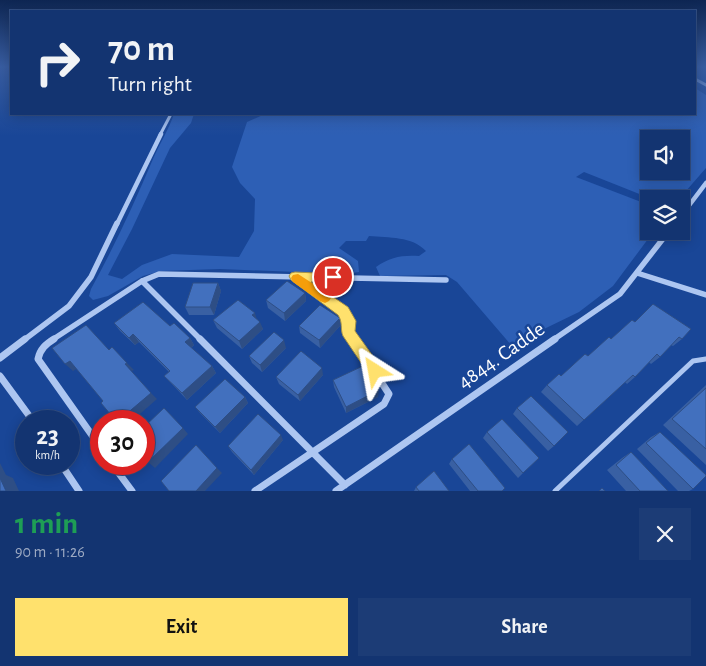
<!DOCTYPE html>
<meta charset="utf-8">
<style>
body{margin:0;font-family:"Alegreya Sans",sans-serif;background:#1c3c76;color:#f1f3f6;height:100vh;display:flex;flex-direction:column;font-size:19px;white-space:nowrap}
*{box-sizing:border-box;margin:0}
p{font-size:16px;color:#9daac3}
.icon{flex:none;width:28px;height:28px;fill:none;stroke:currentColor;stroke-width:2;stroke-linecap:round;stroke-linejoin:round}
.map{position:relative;height:491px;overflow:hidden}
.sheet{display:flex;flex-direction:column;background:#133471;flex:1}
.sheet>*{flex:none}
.hud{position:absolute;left:10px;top:10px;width:686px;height:105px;border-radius:0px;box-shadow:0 2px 12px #0003,0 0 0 1px #324f84;background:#133471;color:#f1f3f6;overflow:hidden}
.tools{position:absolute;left:640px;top:130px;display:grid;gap:10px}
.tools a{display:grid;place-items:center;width:50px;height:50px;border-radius:0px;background:#133471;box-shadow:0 2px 12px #0003,0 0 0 1px #324f84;font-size:25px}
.speed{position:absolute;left:15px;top:410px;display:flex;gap:10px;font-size:25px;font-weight:700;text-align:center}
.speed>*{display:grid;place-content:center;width:65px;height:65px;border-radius:50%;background:#133471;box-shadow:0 2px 12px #0003,0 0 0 1px #324f84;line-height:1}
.speed small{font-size:12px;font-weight:400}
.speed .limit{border:8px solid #d22;background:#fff;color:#111}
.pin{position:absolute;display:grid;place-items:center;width:42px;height:42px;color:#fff;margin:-21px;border:2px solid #fff;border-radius:50%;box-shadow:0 1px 5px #0007}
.me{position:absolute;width:55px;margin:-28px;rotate:326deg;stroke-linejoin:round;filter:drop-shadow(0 0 4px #0008)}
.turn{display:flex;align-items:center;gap:18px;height:105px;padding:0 15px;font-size:22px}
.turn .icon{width:65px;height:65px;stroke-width:2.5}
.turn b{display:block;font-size:35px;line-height:42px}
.round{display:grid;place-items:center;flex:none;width:52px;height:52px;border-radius:0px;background:#1c3c76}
.headline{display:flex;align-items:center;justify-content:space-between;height:85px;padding:0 15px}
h1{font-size:30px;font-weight:600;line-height:38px;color:#1e9e55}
.cta{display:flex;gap:10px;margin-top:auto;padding:10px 15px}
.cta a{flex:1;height:58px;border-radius:0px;background:#ffe16d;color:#111;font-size:20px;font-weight:600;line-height:58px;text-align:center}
.cta a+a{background:#1c3c76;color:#f1f3f6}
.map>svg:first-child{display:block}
.green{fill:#2d5fb5;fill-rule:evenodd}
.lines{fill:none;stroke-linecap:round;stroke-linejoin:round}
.lane{stroke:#adc6f1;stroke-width:5}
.street-far3{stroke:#adc6f1;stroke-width:3}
.street-far2{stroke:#adc6f1;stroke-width:4.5}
.street-far1{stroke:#adc6f1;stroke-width:5.5}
.street{stroke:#adc6f1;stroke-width:7}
.wall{fill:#3960a3}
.shaded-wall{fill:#2e4e85}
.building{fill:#4270be;stroke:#2e4e85}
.route{fill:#ffe16d;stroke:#a69247}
.slow{fill:#f59e0b}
.labels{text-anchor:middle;stroke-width:5;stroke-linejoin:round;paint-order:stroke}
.near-street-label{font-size:21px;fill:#fff;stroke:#194697}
</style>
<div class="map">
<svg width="706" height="491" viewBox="0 0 706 491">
<rect width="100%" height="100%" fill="#194697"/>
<path class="green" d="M695,88L706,95V168L679,199H652L584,172L576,177L649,205V231H654L613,286L579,312L511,345L457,282L446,275L380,276L376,267C390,257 402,255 419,256L426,251C412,236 389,238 369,236L366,241H346L339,248L358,261L359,272L346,274L220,269L161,271L143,276L108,296L93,300L89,296L91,289C114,247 134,204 153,159C160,143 168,131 174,114H194L191,123L170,148L132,229L108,275L122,279L142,265L172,254L239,257L254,231L255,199L240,183L232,167L247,122L265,114H695ZM649,139H681V171H649Z"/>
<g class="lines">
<path class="lane" d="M555,491L693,361L706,359"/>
<path class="street-far3" d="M695,79L706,85
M160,135L171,114"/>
<path class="street-far2" d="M681,216L706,183
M117,224L161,134"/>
<path class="street-far1" d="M637,273L706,295
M295,277C308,286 334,301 343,312C351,321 347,331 353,340
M142,281L201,340
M24,340L69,306L91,277L117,223
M52,340L142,281L159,274L446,280
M553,340L620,294L669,231"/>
<path class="street" d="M54,339C46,344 40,349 38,359L101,448
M200,339L345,485
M0,358L25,339
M0,376L33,421
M61,464L79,491
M112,464L132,491
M255,491L384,404L389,394L353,339
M336,491L555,339"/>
</g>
<path class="wall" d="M218,283L221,291L214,315H189L185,307Z
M305,293L306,301L285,321L268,308L266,300Z
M653,304L682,339L673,346L671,345L660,357L651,364L649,362L635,377L627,384L625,382L577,426L541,392L547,385L561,376L635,322Z
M257,319L263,329L242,349L217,328L213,320Z
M114,323L170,326L190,338L194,345L191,348L212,366L216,373L187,400L170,382L164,376L169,372L139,342L135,345L120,331Z
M299,326H340L320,348L300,333Z
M286,348L262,372L252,363L249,356Z
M323,375L300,401L279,384L276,377Z
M333,380L378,397L346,413L334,387Z
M706,385V465L663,425Z
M245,397L248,403L220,433L200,413L195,407Z
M517,408L554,446L548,451L513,414Z
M487,432L523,473L518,478L483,438Z
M660,432L693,489L689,491H678L637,449L651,437Z
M283,440L254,475L232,452L228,446Z
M631,452L668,491H626L607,470L622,458Z
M452,459L502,491H470L449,464Z
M416,487L449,491H414Z"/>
<path class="shaded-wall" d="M218,283L221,291L214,315L210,307Z
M305,293L306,301L285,321L284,313Z
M255,313L257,320L252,315Z
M340,318V326L320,348L319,340Z
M260,322L263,329L242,349L239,341Z
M133,334L139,342L135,345L129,338Z
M190,338L194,345L190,349L185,342Z
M284,340L286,348L262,372L260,365Z
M70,361L78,368L73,371L65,364Z
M127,363L134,370L132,371L125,364Z
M212,366L216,373L187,400L182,393Z
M322,368L323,375L300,401L298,395Z
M379,390L378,397L346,413V407Z
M151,393L157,399L132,421H118Z
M245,397L248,403L220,433L215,427Z
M183,428L188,434L155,468L148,462Z
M281,435L283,440L254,475L251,470Z
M0,463L6,475L13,478L19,491H6L0,478Z
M217,468L222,473L205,491H196Z"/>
<path class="building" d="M287,281L305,293L284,313L266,300Z
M193,283H218L210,307H185Z
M238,300L255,313L252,315L260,322L239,341L213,320Z
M143,302L170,326L174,323L190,338L185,342L212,366L182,393L164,376L170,371L133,334L129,338L114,323Z
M653,304L691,329L682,339L679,337L660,357L657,354L635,377L633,375L584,420L547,385L559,374L561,376L585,354L588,356L609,337L611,339L632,320L635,322Z
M320,305L340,318L319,340L299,326Z
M86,325L109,350L112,347L127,363L125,364L151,393L118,421H116L101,403L103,401L70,361L65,364L52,348Z
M274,332L284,340L260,365L249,356Z
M301,351L322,368L298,395L276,377Z
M365,365L379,390L346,407L333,380Z
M225,379L245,397L215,427L195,407Z
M706,388V449L672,419Z
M531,396L568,432L554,446L517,408Z
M164,408L183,428L148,462L144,457V427Z
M258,414L281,435L251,470L228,446Z
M502,419L539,458L523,473L487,432Z
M660,432L706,475V476L693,489L646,443Z
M469,444L505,488L502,491H478L452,459Z
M196,445L217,468L196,491H169L161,481Z
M631,452L668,491H640L616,465Z
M434,471L449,491H419L416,487Z
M0,478L6,491H0Z
M602,488L605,491H599Z"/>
<linearGradient id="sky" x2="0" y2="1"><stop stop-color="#0e2653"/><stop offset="0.49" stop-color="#385da1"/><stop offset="1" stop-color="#385da1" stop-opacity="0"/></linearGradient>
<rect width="706" height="136" fill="url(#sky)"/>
<path class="route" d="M295,272L337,274L339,277L337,281L311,282L348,307L356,321L355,331L380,366L382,371L380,376L375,378L370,376L343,336C340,329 343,322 338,315L291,280L289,276L291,273Z"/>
<path class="slow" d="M298,274L329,294L331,298L329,301L325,303L320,301L293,282L291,278L293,275Z"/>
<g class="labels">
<g class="near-street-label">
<text transform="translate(501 355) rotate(-35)" y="7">4844. Cadde</text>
</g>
</g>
</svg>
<div class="tools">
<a><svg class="icon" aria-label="sound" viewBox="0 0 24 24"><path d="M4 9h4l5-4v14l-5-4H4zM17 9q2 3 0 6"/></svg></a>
<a><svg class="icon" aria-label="layers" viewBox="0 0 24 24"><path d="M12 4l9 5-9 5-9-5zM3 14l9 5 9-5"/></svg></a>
</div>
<div class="speed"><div>23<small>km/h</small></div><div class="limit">30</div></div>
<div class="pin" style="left:333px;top:277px;background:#d93025"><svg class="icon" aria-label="arrive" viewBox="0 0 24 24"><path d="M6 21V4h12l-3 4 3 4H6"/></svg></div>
<svg class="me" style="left:375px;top:371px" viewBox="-20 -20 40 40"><path d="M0-17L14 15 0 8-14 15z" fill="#ffe16d" stroke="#fff" stroke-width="4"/></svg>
<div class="hud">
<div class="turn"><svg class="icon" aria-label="right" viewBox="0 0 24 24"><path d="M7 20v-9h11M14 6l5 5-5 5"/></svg><div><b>70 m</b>Turn right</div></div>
</div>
</div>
<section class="sheet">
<div class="headline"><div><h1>1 min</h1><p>90 m · 11:26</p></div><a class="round"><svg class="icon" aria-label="close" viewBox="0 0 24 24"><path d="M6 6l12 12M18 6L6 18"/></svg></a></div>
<div class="cta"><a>Exit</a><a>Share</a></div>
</section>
